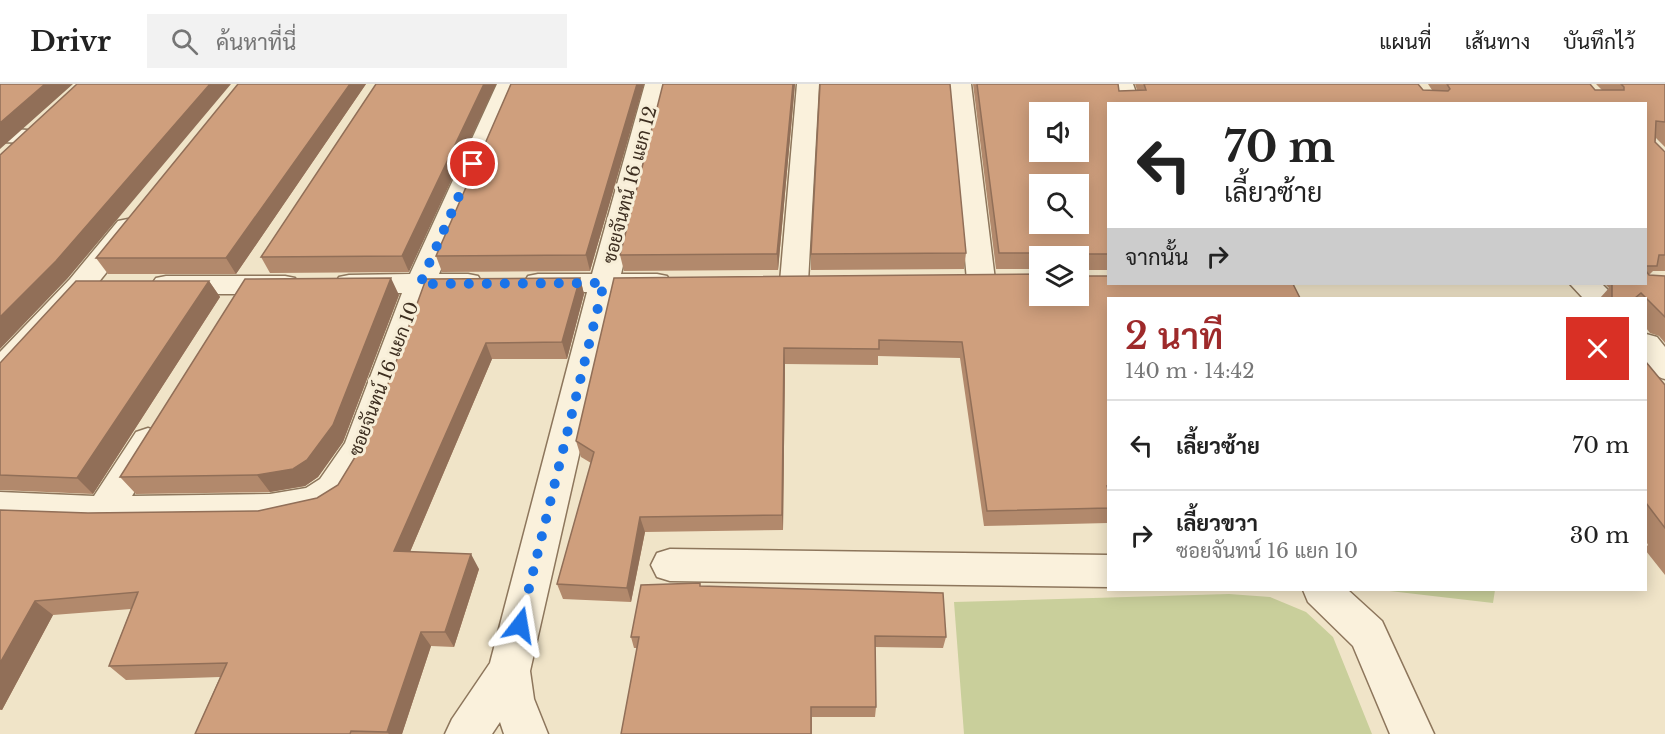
<!DOCTYPE html>
<html lang="th">
<meta charset="utf-8">
<style>
body{margin:0;font-family:"Libre Baskerville",Sarabun,serif;background:#f2f2f2;color:#222;height:100vh;display:flex;flex-direction:column;font-size:22px;white-space:nowrap}
*{box-sizing:border-box;margin:0}
p{font-size:20px;color:#767676}
.icon{flex:none;width:33px;height:33px;fill:none;stroke:currentColor;stroke-width:2;stroke-linecap:round;stroke-linejoin:round}
.map{position:relative;flex:1;overflow:hidden}
.drawer{position:absolute;left:1107px;top:213px;width:540px;height:294px;display:flex;flex-direction:column;background:#fff;border-radius:0px;box-shadow:0 3px 15px #0003}
.drawer>*{flex:none}
.hud{position:absolute;left:1107px;top:18px;width:540px;height:183px;border-radius:0px;box-shadow:0 3px 15px #0003;background:#fff;color:#222;overflow:hidden}
.fabs{position:absolute;left:1029px;top:18px;display:grid;gap:12px}
.fabs a{display:grid;place-items:center;width:60px;height:60px;border-radius:0px;background:#fff;box-shadow:0 3px 15px #0003;font-size:30px}
.pin{position:absolute;display:grid;place-items:center;width:51px;height:51px;color:#fff;margin:-26px;border:3px solid #fff;border-radius:50%;box-shadow:0 2px 6px #0007}
.me{position:absolute;width:66px;margin:-33px;rotate:14deg;stroke-linejoin:round;filter:drop-shadow(0 0 4px #0008)}
.turn{display:flex;align-items:center;gap:21px;height:126px;padding:0 18px;font-size:27px}
.turn .icon{width:78px;height:78px;stroke-width:2.5}
.turn b{display:block;font-size:42px;line-height:51px}
.then{display:flex;align-items:center;height:57px;padding:0 18px;background:#0003;gap:12px;font-size:22px}
.round{display:grid;place-items:center;flex:none;width:63px;height:63px;border-radius:0px;background:#f2f2f2}
.head{display:flex;align-items:center;justify-content:space-between;height:102px;padding:0 18px}
h1{font-size:36px;font-weight:600;line-height:45px;color:#9e2a2b}
ul{padding:0;list-style:none}
li{display:flex;align-items:center;gap:18px;height:90px;padding:0 18px;border-top:2px solid #e0e0e0}
li div{flex:1}
li b{display:block;font-size:22px}
li em{font-style:normal}
header{display:flex;align-items:center;gap:36px;box-sizing:border-box;height:84px;padding:0 30px;background:#fff;border-bottom:2px solid #e0e0e0}
header strong{font-size:28px}
nav{display:flex;gap:33px;margin-inline-start:auto;font-size:21px}
.search{width:420px;height:54px;background:#f2f2f2;display:flex;align-items:center;gap:15px;box-sizing:border-box;padding:0 21px;border-radius:0px;color:#767676;font-size:22px}
.map>svg:first-child{display:block}
.green{fill:#c9cf9b}
.lines{fill:none;stroke-linecap:round;stroke-linejoin:round}
.minor-casing{stroke:#8d765c;stroke-width:3}
.minor{fill:#faf1dc;fill-rule:evenodd}
.wall{fill:#b2896c}
.shaded-wall{fill:#916f58}
.building{fill:#cf9f7d;stroke:#916f58;stroke-width:1.5;fill-rule:evenodd}
.route{stroke:#1a73e8;stroke-width:10;stroke-dasharray:0 18}
.labels{text-anchor:middle;stroke-width:6;stroke-linejoin:round;paint-order:stroke}
.street-label{font-size:18px;fill:#3d2e20;stroke:#f7eed8}
</style>
<header>
<strong>Drivr</strong>
<div class="search"><svg class="icon" aria-label="search" viewBox="0 0 24 24"><circle cx="10" cy="10" r="6"/><path d="M15 15l6 6"/></svg>ค้นหาที่นี่</div>
<nav><a>แผนที่</a><a>เส้นทาง</a><a>บันทึกไว้</a></nav>
</header>
<div class="map">
<svg width="1665" height="650" viewBox="0 0 1665 650">
<rect width="100%" height="100%" fill="#f0e4c8"/>
<path class="green" d="M1381,506H1495L1493,519Z
M1229,510L1270,513L1306,528L1333,553L1372,650H964L954,518Z"/>
<g class="lines">
<g class="minor-casing">
<path id="minor" d="M497,0H519L439,190H468L478,192L482,199L478,206L468,208L431,209L378,362L346,415L327,427L270,440L104,442L0,438V408L94,412L136,348L148,344L160,348L165,357L132,412L270,410L306,404L320,395L345,359L402,209H349L339,207L335,200L339,193L349,191L410,190Z
M645,0H667L621,190H657L667,192L671,199L667,206L657,208H616L530,587L534,615L548,650H504L500,638L492,650H445L452,635L490,579L587,208H538L528,206L524,199L528,192L538,190H592Z
M797,0H819L808,198L804,205L794,207L784,205L780,198Z
M949,0H971L995,196L991,203L981,205L971,203L967,196Z
M1111,0H1133L1140,20H1117Z
M0,44L41,47L44,52L41,57L32,59L0,58Z
M128,135L138,137L142,143L138,149L90,209L11,296L0,299V268L70,195L118,137Z
M166,192H285L295,194L300,201L295,208L285,210H166L156,208L151,201L156,194Z
M1570,200H1602L1616,214H1583Z
M1646,250L1657,253L1665,263V295C1643,289 1644,270 1646,250Z
M670,465L1108,471V503L670,497L657,493L651,481L657,469Z
M1303,506H1348L1382,537L1434,650H1390L1353,562L1308,518Z"/>
</g>
<use href="#minor" class="minor"/>
</g>
<path class="wall" d="M238,0H366L236,190H108L96,174Z
M376,0L409,188L270,189L261,173Z
M511,0H644L590,187L442,188L436,172Z
M663,0H795L778,186L624,187L620,171Z
M973,0H1118L1119,7L1137,6L1135,0H1418L1423,6H1432L1428,0H1590L1595,6H1602L1596,0H1665V63L1656,54L1655,58L1665,68V187H1653L1649,191L1665,192V259L1659,252L1650,249L1646,244V214H1600L1609,204L1605,200H1646V20H1108V188V186H1080V190L1108,214V439L984,442L960,274L878,272V281L785,280L783,446L645,448L631,518L563,515L557,500L591,379L581,373L576,357L614,194L1040,212L1078,172H1040V185H996Z
M966,169L964,185L811,186V170Z
M580,194L584,210L567,275H492L410,468L479,485L454,563L431,562L402,650H195L220,593L126,596L109,582L131,525L53,531L2,626H0V426L88,429L258,427L317,414L338,401L371,347L426,195Z
M209,197L220,213L93,410L0,406V279Z
M399,211L343,358L318,393L305,402L270,408L136,410L120,393Z
M1646,278L1665,301V491L1646,467V463L1648,461L1646,457Z
M701,502L946,553L943,564L875,563L876,623L875,633H812V650H621L637,564H634L631,553Z"/>
<path class="shaded-wall" d="M45,0H73L0,65V39Z
M210,0H231L68,194L0,265V233Z
M350,0H366L236,190L226,174Z
M484,0H496L409,188L402,172Z
M637,0H644L590,187L586,171Z
M793,0H795L778,186L777,170Z
M391,194L399,211L343,358L318,393L305,402L270,408L257,391Z
M580,194L584,210L567,275L562,258Z
M209,197L220,213L93,410L77,394Z
M486,259L492,275L404,482L394,467Z
M784,264L785,280L783,446L782,431Z
M640,433L645,448L631,518L627,504Z
M471,470L479,485L454,563L445,548Z
M35,517L53,531L2,626L0,625V579Z
M421,548L431,562L402,650H389L387,648Z"/>
<path class="building" d="M0,0H45L0,39Z
M77,0H210L56,177L0,233V71Z
M238,0H350L226,174H96Z
M376,0H484L402,172L261,173Z
M511,0H637L586,171L436,172Z
M663,0H793L777,170L620,171Z
M820,0H950L966,169L811,170Z
M977,0H1118L1119,7L1146,6L1144,0H1418L1423,6L1448,7L1450,5L1447,0H1590L1595,6H1624V3L1621,0H1665V38L1656,37L1655,58L1665,68V171H1659L1657,182H1646V20H1108V170H1080V190L1082,192H1108V200H1293L1300,214H1108V402H1107L1108,405V424L987,427L962,258L879,256V265L784,264L782,431L640,433L627,504L557,500L594,368L576,357L614,194L1040,190V212H1078V172H1045V169H999ZM1040,28H1078V68H1040ZM1040,100H1078V140H1040Z
M1646,187L1649,191L1665,192V233L1641,209L1635,214H1612V200H1646Z
M391,194L333,341L307,376L293,385L257,391L120,393L245,195Z
M580,194L562,258L486,259L394,467L471,470L445,548H421L387,648L351,647L350,650H195L227,579L109,582L138,508L35,517L0,579V426L88,429L258,427L317,414L338,401L371,347L426,195Z
M76,197H209L77,394L0,391V279Z
M1646,278L1665,301V444L1646,419Z
M700,499V502L943,509L946,553L875,552L876,623H811V650H621L639,553H631L641,501Z"/>
<g class="lines">
<path class="route" d="M473,80L420,200L604,199L520,541"/>
</g>
<g class="labels">
<g class="street-label">
<text transform="translate(630 101) rotate(-75)" y="6">ซอยจันทน์ 16 แยก 12</text>
<text transform="translate(384 295) rotate(-69)" y="6">ซอยจันทน์ 16 แยก 10</text>
</g>
</g>
</svg>
<div class="fabs">
<a><svg class="icon" aria-label="sound" viewBox="0 0 24 24"><path d="M4 9h4l5-4v14l-5-4H4zM17 9q2 3 0 6"/></svg></a>
<a><svg class="icon" aria-label="search" viewBox="0 0 24 24"><circle cx="10" cy="10" r="6"/><path d="M15 15l6 6"/></svg></a>
<a><svg class="icon" aria-label="layers" viewBox="0 0 24 24"><path d="M12 4l9 5-9 5-9-5zM3 14l9 5 9-5"/></svg></a>
</div>
<div class="pin" style="left:473px;top:80px;background:#d93025"><svg class="icon" aria-label="arrive" viewBox="0 0 24 24"><path d="M6 21V4h12l-3 4 3 4H6"/></svg></div>
<svg class="me" style="left:520px;top:541px" viewBox="-20 -20 40 40"><path d="M0-17L14 15 0 8-14 15z" fill="#1a73e8" stroke="#fff" stroke-width="4"/></svg>
<div class="hud">
<div class="turn"><svg class="icon" aria-label="left" viewBox="0 0 24 24"><path d="M17 20v-9H6M10 6l-5 5 5 5"/></svg><div><b>70 m</b>เลี้ยวซ้าย</div></div>
<div class="then">จากนั้น<svg class="icon" aria-label="right" viewBox="0 0 24 24"><path d="M7 20v-9h11M14 6l5 5-5 5"/></svg></div>
</div>
<section class="drawer">
<div class="head"><div><h1>2 นาที</h1><p>140 m · 14:42</p></div><a class="round" style="background:#d93025;color:#fff"><svg class="icon" aria-label="close" viewBox="0 0 24 24"><path d="M6 6l12 12M18 6L6 18"/></svg></a></div>
<ul>
<li><svg class="icon" aria-label="left" viewBox="0 0 24 24"><path d="M17 20v-9H6M10 6l-5 5 5 5"/></svg><div><b>เลี้ยวซ้าย</b></div><em>70 m</em></li>
<li><svg class="icon" aria-label="right" viewBox="0 0 24 24"><path d="M7 20v-9h11M14 6l5 5-5 5"/></svg><div><b>เลี้ยวขวา</b><p>ซอยจันทน์ 16 แยก 10</p></div><em>30 m</em></li>
</ul>
</section>
</div>
